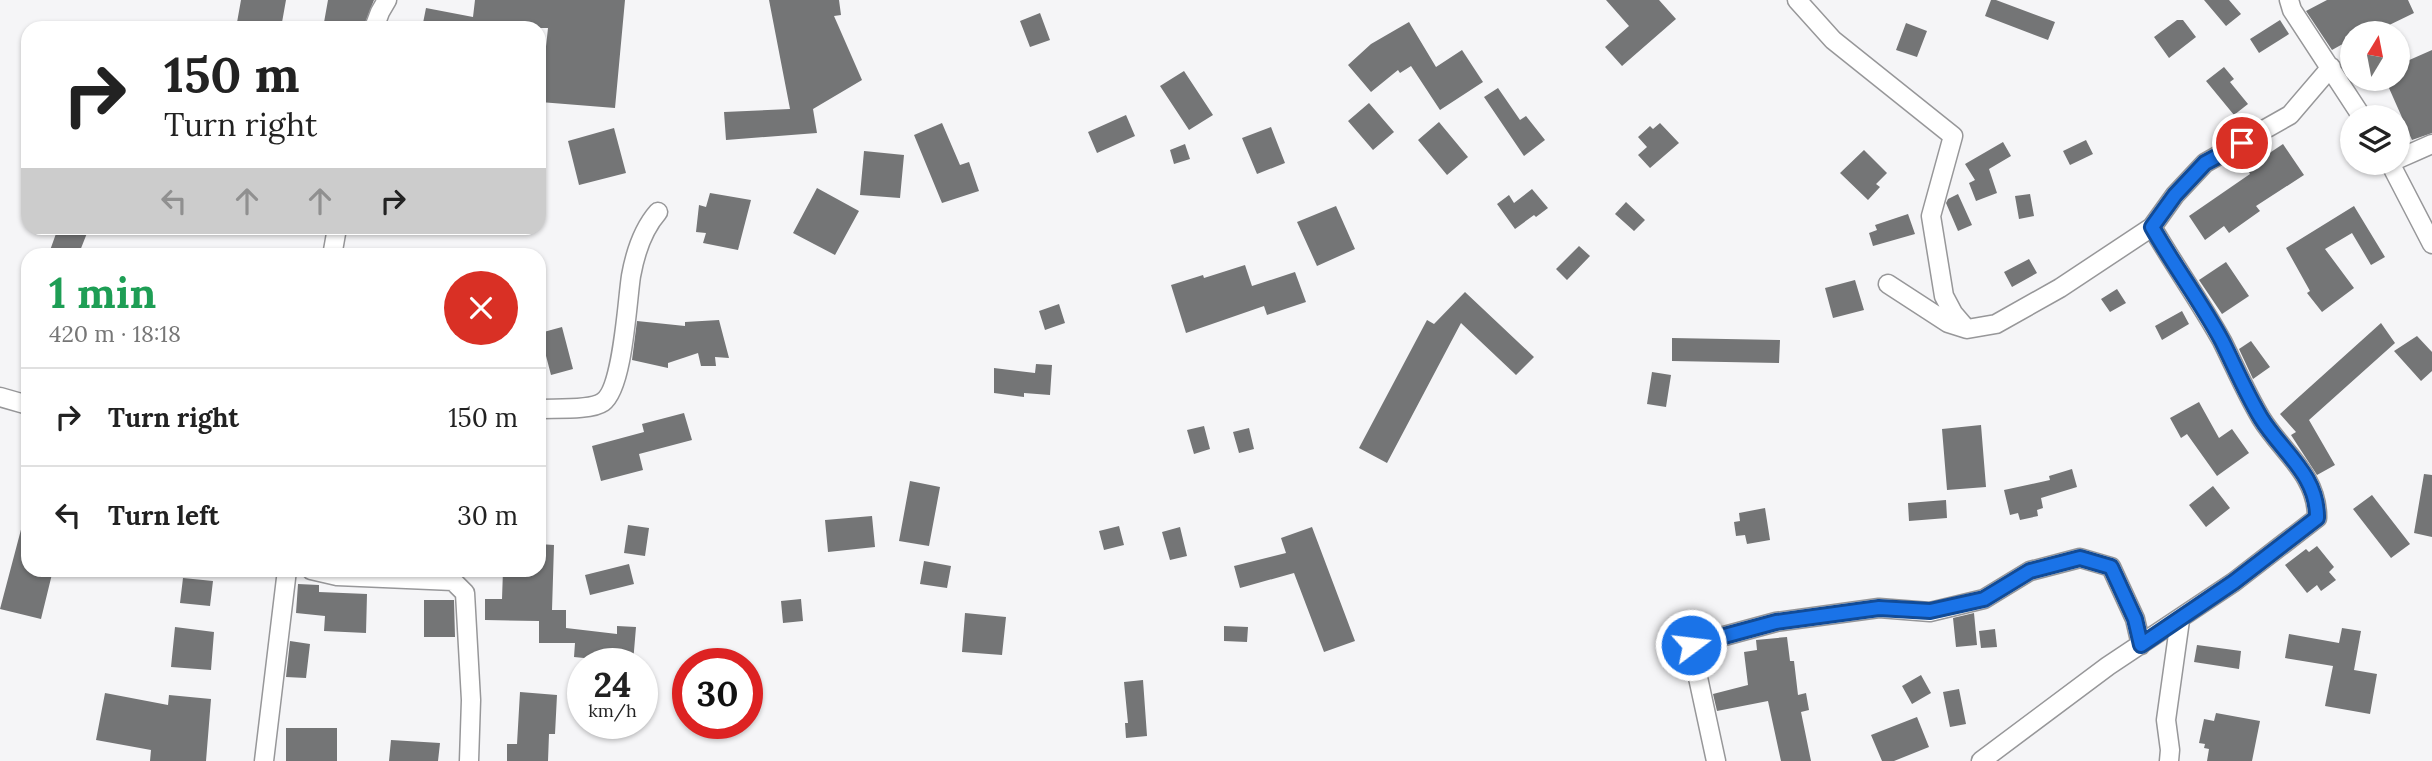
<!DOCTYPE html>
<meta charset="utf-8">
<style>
body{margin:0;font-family:Lora,serif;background:#f2f2f2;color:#222;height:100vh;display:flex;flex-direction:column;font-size:26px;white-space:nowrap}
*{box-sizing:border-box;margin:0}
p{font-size:23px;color:#767676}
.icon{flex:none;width:38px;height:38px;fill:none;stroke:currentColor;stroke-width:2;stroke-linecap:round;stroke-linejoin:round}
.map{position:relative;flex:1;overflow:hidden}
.sheet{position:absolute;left:21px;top:248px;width:525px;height:329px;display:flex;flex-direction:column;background:#fff;border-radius:21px;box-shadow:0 2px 5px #0004}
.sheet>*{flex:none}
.hud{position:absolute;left:21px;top:21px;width:525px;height:214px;border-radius:21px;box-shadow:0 2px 5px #0004;background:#fff;color:#222;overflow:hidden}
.needle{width:46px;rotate:10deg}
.fabs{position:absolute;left:2340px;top:21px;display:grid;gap:14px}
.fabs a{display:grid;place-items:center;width:70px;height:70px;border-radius:50%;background:#fff;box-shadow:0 2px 5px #0004;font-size:35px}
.speed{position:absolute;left:567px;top:648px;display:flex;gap:14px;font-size:35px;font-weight:700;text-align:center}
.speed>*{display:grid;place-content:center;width:91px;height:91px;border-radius:50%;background:#fff;box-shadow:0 2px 5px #0004;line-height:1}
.speed small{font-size:18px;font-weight:400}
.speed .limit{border:10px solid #d22;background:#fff;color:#111}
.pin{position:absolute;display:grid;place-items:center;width:60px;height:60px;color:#fff;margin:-30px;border:4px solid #fff;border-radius:50%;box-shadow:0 2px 7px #0007}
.me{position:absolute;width:77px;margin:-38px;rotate:75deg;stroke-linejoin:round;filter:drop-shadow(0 0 5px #0008)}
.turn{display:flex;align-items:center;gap:24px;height:147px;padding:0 28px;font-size:32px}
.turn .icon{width:91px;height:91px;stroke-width:2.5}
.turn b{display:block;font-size:49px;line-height:60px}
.lanes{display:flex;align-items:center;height:66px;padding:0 28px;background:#0003;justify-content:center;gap:35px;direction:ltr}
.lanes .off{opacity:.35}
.round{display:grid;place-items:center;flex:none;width:74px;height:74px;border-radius:37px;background:#f2f2f2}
.overview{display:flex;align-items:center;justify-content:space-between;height:119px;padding:0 28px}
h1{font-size:42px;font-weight:800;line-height:52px;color:#1e9e55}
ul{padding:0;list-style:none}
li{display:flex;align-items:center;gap:21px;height:98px;padding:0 28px;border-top:2px solid #e0e0e0}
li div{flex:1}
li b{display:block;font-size:26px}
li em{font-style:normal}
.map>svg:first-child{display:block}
.building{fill:#747576}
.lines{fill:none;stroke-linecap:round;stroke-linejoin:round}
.minor-casing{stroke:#979799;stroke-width:21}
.minor{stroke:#fff;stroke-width:18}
.route-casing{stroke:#114b97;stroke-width:18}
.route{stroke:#1a73e8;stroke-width:12}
</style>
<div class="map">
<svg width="2432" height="761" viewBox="0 0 2432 761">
<rect width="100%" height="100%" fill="#f5f5f7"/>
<path class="building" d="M241,0H286L281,28H236Z
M328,0H374L363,28H323Z
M475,0H625L615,108L540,102L548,28H523L491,22V28H422L426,8L473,17Z
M769,0H839L841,15L834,16L862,80L813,109L817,133L726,140L724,112L790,109Z
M1606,0H1659L1676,19L1622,66L1605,47L1629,26Z
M1991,0H1996L2055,22L2048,40L1985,16Z
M2204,0H2229L2241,14L2226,26Z
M2327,0H2408L2414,13L2381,29L2378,22L2352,33L2345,37L2348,41L2332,50L2306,11Z
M1040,13L1050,40L1030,47L1020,21Z
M2177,20H2183L2196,37L2169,58L2154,37Z
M2280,20L2289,34L2259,53L2250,39Z
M1409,22L1436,67L1462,50L1483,82L1440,110L1411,66L1400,73L1398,70L1371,92L1348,65L1371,44Z
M1906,23L1927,31L1917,57L1896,50Z
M2432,50V133L2412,140L2385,79H2398V65Z
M2224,67L2234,79L2230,82L2248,104L2234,115L2206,81Z
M1184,71L1213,115L1189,130L1160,86Z
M1498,88L1520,120L1526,116L1545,140L1524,156L1484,97Z
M1369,103L1394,132L1373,150L1348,121Z
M1126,115L1135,136L1097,153L1088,132Z
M1439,122L1468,157L1447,175L1418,140Z
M942,123L960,165L969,162L979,191L942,203L914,135Z
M1660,123L1679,143L1650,168L1638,155L1647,147L1638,137L1650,126L1653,129Z
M1271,127L1285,163L1257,174L1242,138Z
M614,128L626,173L579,185L568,141Z
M2086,140L2093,154L2070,165L2063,151Z
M2003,142L2011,156L1989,169L1997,193L1976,201L1969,183L1975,180L1965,164Z
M1185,144L1190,159L1174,164L1170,150Z
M2283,144L2304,175L2256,206L2260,211L2229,233L2224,226L2205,240L2189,216L2250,174L2247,168Z
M1864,150L1887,173L1876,184L1880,187L1868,200L1840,173Z
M864,151L904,155L900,198L860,195Z
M817,188L859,211L835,255L793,233Z
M1532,189L1548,208L1536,217L1534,215L1515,229L1497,204L1509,195L1514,203Z
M710,193L751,200L738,250L703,243L706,233L696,232L699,205L706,207Z
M1958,194L1972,225L1958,231L1946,203L1948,199Z
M2030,194L2034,216L2019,219L2015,196Z
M1626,202L1645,220L1634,231L1615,214Z
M1336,206L1355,249L1317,266L1297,222Z
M2354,206L2385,257L2371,265L2352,233L2325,249L2354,288L2322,312L2307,293L2310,291L2286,248Z
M1908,214L1915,234L1873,246L1869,233L1877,230L1875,225Z
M58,228H89L78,256H48Z
M1579,246L1590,256L1567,280L1556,269Z
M2029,259L2037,273L2012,287L2004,272Z
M2226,262L2249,296L2222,314L2199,280Z
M1245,265L1252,286L1295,272L1306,302L1267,315L1264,306L1186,333L1171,285L1203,275L1204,278Z
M1855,280L1864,310L1833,318L1825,288Z
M2117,289L2126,303L2110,312L2101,299Z
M1465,292L1534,357L1516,375L1461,323L1387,463L1359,448L1427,320L1434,324Z
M1059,304L1065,323L1045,330L1039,311Z
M2182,311L2189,324L2162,340L2155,326Z
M719,320L729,358L715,357L716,366H701L698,353L668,363V368L632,360L637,321L685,326V322Z
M2381,323L2395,343L2309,420L2335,465L2317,475L2291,435L2296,432L2280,414Z
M562,327L573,369L551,375L540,333Z
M2417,336L2432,352V371L2421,381L2394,351Z
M1672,338L1780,340L1779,363L1672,361Z
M2251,341L2270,367L2253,379L2239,349Z
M1036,364L1052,365L1050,395L1024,393V397L994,393V368L1035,373Z
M1652,372L1671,375L1666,407L1647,404Z
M2199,402L2219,438L2232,429L2249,453L2217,476L2187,434L2181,438L2170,418Z
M684,413L692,440L639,454L643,470L601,481L592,446L644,432L642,424Z
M1981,425L1986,487L1947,490L1942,429Z
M1204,426L1210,449L1194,454L1187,430Z
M1249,428L1254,449L1239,453L1233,432Z
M2072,469L2077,487L2041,498L2043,508L2037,510L2038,516L2020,520L2018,513L2010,515L2004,490L2050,480L2049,476Z
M2424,474L2432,475V537L2414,533Z
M910,481L940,487L929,546L899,541Z
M2213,486L2230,508L2206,527L2189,505Z
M2372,495L2410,544L2391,558L2353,509Z
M1946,500L1947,518L1909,521L1908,503Z
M1765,508L1770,540L1747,544L1745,535L1736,536L1734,522L1740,521L1739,513Z
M872,516L875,547L828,552L825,520Z
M23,522L28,523V570H53L41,619L0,609Z
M628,525L649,528L645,556L624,553Z
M1119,526L1124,545L1104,550L1099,531Z
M1180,527L1187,556L1170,560L1162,532Z
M1312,527L1355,641L1324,652L1294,573L1240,588L1234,566L1286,553L1281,538Z
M539,544L554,545L552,610H566V628L617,634V626L636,627L633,663H614V661L574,657L575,643H539V621L485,620V599H502L503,570H539Z
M2317,546L2334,567L2329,572L2336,580L2321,591L2317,585L2307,593L2285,565L2306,549L2309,552Z
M924,561L951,566L947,588L920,584Z
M629,564L634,584L590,595L585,575Z
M183,578L213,581L210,606L180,603Z
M298,584L319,585V592L367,594L366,633L324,631L325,616L296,613Z
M801,599L803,621L783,623L781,601Z
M424,600H454L455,637H424Z
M965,613L1006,617L1002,655L962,652Z
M1974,613L1977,645L1956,647L1953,618Z
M1224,626L1248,627L1247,642L1224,641Z
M175,627L214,632L211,670L171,667Z
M2342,628L2361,631L2354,670L2377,674L2370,714L2325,706L2333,666L2285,658L2289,634L2339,643Z
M1995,629L1997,647L1981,648L1979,631Z
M1787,637L1790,661H1794L1798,695L1806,693L1809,710L1801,712L1811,761H1781L1768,701L1717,711L1713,694L1748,685L1744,652L1757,650L1756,640Z
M290,641L310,644L306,678L286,677Z
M2197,645L2241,651L2239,669L2194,662Z
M1921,675L1931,693L1912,704L1902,686Z
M1143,680L1147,736L1126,738L1125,723H1128L1124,682Z
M1959,689L1966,724L1950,727L1943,692Z
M520,692L557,695L555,734H549L548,761H507V744H517Z
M105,693L168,705L169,695L211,699L206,761H150L151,750L96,740Z
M2216,713L2260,721L2252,761H2207L2209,749L2204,748L2205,744L2199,743L2204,719L2214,721Z
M1917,717L1929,747L1894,761H1882L1871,735Z
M286,728H337V761H286Z
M391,740L440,743L438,761H389Z"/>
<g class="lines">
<g class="minor-casing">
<path id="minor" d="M1797,0L1833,40L1953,136L1931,216L1944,296L1953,313L1965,327
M2289,0L2292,10L2362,117
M374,28L380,12L387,0
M2398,159L2432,144
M2390,163L2432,244
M332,256L337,228
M1888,284L1948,323L1967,329L1996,324L2060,288L2152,227L2175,195L2205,163L2290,115L2331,67
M0,397L28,405
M539,409C555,408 590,411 603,402C623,388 627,302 631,276C635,254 643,229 658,212
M311,570L337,576L453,581L465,593L471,700L469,761
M264,761L287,570
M1716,761L1691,645L1776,622L1879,608L1930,612L1984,599L2030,571L2080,558L2111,567L2135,619L2141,645
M1981,761L2108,666L2234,582L2317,518C2318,475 2281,451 2261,418C2246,393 2235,367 2222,341C2201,303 2174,265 2152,227
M2169,761L2170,750L2166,720L2180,620"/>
</g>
<use href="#minor" class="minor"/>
</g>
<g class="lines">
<g class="route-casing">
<path id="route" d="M1691,645L1776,622L1879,608L1930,611L1984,599L2030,571L2080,558L2111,567L2135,619L2141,645L2234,582L2317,518C2318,475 2281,451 2261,418C2246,393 2235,367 2222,341C2201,302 2174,266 2152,227L2175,195L2205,163L2242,143"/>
</g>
<use href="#route" class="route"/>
</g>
</svg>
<div class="fabs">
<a><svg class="needle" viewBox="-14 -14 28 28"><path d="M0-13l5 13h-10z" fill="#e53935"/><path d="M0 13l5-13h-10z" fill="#767676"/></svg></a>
<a><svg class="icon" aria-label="layers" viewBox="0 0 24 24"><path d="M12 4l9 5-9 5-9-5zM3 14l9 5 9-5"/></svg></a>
</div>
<div class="speed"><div>24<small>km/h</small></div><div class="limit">30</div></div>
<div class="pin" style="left:2242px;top:143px;background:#d93025"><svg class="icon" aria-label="arrive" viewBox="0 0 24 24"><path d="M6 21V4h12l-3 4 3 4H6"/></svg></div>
<svg class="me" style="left:1691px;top:645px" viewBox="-20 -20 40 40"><circle r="17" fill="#1a73e8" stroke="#fff" stroke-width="3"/><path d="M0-11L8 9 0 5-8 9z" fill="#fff"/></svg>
<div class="hud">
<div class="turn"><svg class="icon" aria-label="right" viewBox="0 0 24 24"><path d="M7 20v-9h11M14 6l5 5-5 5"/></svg><div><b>150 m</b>Turn right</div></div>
<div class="lanes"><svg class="icon off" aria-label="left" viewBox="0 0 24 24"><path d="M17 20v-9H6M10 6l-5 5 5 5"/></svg><svg class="icon off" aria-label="ahead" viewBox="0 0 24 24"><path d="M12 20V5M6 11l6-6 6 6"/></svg><svg class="icon off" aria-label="ahead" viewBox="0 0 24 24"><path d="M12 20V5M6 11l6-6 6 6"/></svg><svg class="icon" aria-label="right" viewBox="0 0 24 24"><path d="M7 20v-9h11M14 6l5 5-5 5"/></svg></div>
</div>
<section class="sheet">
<div class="overview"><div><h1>1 min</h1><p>420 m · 18:18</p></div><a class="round" style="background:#d93025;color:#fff"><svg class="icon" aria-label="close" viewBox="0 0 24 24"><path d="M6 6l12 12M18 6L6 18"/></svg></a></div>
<ul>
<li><svg class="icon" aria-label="right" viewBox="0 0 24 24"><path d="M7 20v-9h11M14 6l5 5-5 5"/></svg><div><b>Turn right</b></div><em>150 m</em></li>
<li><svg class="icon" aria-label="left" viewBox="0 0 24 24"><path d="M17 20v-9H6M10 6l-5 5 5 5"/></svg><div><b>Turn left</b></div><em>30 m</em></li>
</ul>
</section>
</div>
